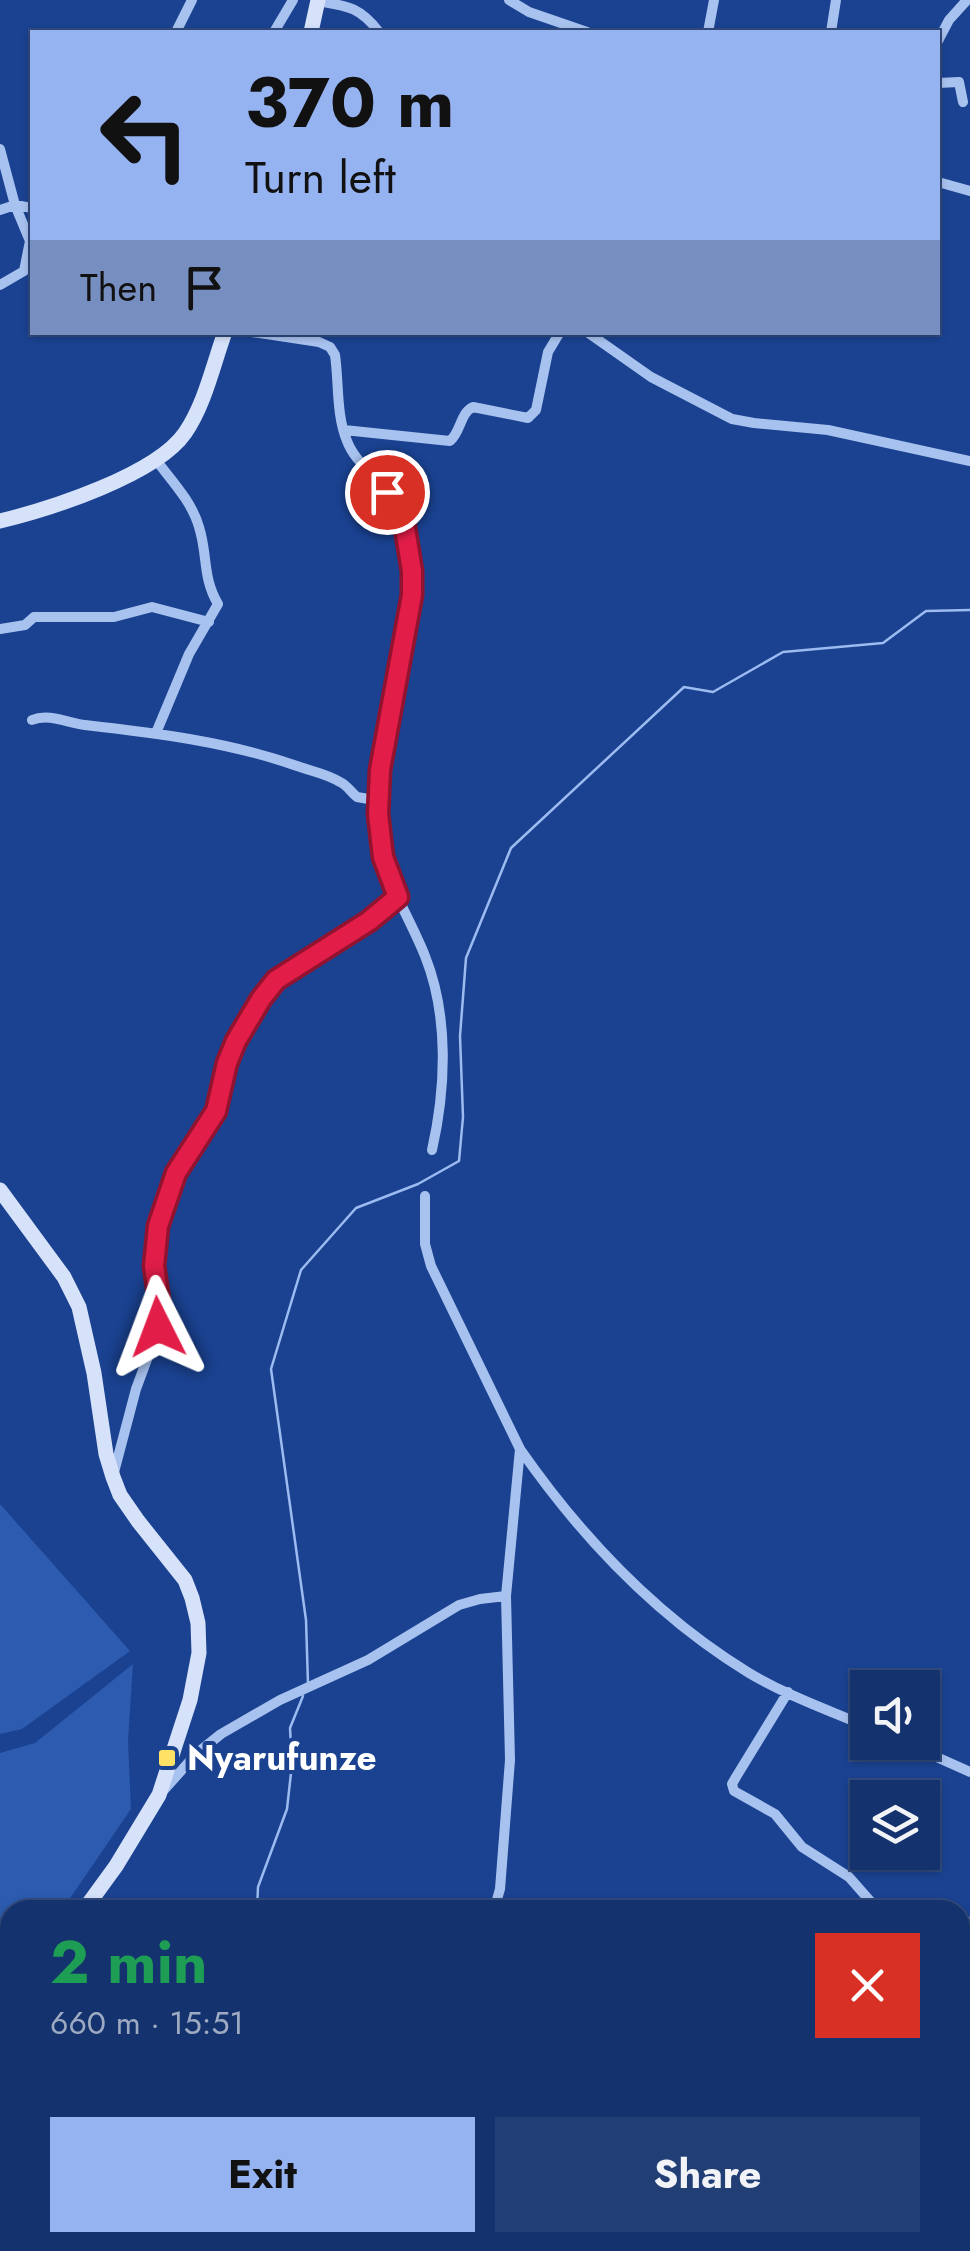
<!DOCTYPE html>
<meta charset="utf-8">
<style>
body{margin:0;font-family:Jost,sans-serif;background:#213e75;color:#f1f3f6;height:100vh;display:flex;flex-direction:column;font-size:38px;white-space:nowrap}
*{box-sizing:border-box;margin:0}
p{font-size:32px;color:#9daac2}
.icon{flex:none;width:55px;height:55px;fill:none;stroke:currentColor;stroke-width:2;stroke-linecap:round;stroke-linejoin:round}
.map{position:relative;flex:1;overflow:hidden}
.sheet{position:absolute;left:0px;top:1900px;width:970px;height:352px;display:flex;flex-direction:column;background:#14326d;border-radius:30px 30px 0 0;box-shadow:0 2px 8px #0004,0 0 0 2px #334d80}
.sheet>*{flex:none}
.guide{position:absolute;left:30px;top:30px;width:910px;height:305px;border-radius:0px;box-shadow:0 2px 8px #0004,0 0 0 2px #334d80;background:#95b2f1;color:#111;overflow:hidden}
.tools{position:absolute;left:850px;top:1670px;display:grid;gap:20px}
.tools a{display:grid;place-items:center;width:90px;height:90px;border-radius:0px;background:#14326d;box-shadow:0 2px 8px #0004,0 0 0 2px #334d80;font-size:50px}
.pin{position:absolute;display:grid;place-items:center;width:85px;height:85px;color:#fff;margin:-42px;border:5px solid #fff;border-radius:50%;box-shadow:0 2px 10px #0007}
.me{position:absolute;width:110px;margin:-55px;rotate:357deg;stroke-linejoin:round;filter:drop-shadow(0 0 8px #0008)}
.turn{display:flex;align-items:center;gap:35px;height:210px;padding:0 50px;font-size:45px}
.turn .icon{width:130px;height:130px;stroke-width:2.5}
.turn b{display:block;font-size:70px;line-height:85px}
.then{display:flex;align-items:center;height:95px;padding:0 50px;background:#0003;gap:20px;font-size:38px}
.round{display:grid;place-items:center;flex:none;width:105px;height:105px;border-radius:0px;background:#213e75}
.overview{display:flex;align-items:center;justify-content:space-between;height:170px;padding:0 50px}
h1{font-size:60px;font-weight:700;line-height:75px;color:#1e9e55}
.action{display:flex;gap:20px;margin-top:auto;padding:20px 50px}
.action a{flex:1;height:115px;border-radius:0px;background:#95b2f1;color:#111;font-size:40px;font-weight:700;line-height:115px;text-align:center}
.action a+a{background:#213e75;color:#f1f3f6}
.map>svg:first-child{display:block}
.green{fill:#2c5baf}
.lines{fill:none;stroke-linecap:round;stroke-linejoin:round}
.stream{stroke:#9bbbf1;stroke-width:2.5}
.street{stroke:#a8c2ef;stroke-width:10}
.secondary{stroke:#d6e2fa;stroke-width:15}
.route-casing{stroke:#92132f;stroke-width:25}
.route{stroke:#e11d48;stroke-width:18}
.poi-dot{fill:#ffe166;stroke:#1a4291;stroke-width:4}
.labels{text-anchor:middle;stroke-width:8;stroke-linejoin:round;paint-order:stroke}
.poi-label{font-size:35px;font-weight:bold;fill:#fff;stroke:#1a4291;text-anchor:start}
</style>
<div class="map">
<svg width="970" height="2251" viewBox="0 0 970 2251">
<rect width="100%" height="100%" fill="#1a4291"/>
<path class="green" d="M0,1504L130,1651L22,1729L0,1734Z
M133,1664L128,1741L131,1809L62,1910H10V1987L5,1995L0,1992V1753L35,1743Z"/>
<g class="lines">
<path class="stream" d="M308,1684L306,1620L271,1369L301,1270L356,1208L418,1184L459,1161L463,1117L460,1036L466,958L511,848L684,687L713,692L783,652L883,643L926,611L970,610
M257,1910L258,1887L287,1809L292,1764L290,1728L303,1696
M960,1920L970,1918
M180,2251V2242"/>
<path class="street" d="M509,0L529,12L587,32
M317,1C348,6 360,7 379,32
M176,32L192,0
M274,32L293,0
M708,32L714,0
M831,32L836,0
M938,41L949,20L967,0
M938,83L959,82L963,102
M0,149L15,205L30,241L24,271L0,285
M938,182L970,191
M0,210L15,205L32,208
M252,332L319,342L330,347L335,355C339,382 336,415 347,441C354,460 373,474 385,490C409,521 411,557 412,595C406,627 401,660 395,692C384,742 370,808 383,858C392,892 412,923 425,956C449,1016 446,1088 432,1150
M587,332L651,377L732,419L754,423L828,430L970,461
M344,430L450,441C461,432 460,413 473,407L528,418L536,410L548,352L560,332
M0,629L25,625L34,617H114L152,607L209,622
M32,720C49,713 68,723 85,725C156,733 229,742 297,766C311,771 327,774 340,782C347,785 351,792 357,797L380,801
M156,733L189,654L218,604C202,577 208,555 199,527C192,502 172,481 156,460
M425,1196V1244L431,1266L520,1449L506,1596L510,1760L500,1889L494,1910
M520,1449C582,1538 656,1616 749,1673C786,1695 828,1710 868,1727
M113,1476L136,1389L159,1327L160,1307L154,1267L158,1226L177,1173L217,1111L227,1063L237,1041L261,999L276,980L369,921L398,897
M788,1692L736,1777L732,1784L734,1791L775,1814L802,1847L849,1877L878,1910
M903,1742L970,1772
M164,1790L196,1754L221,1734L280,1700L368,1660L459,1605L480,1599L506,1596
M413,2251L415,2242
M437,2251V2242"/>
<path class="secondary" d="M311,32L318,0
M0,521C50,509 156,475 185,433C205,404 213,365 225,332
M0,1190L64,1277L79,1307L94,1373L106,1454L113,1477L120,1495L138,1521L185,1580L192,1598L198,1623L199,1653L190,1700L159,1795L116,1866L84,1910
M0,2062L10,2039"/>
</g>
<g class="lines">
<g class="route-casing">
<path id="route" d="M158,1327L160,1307L154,1266L158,1226L176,1173L216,1111L227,1063L236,1041L261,999L276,980L369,921L398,897L383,857L378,814L380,770L412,595V571L404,522L387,492"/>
</g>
<use href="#route" class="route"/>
</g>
<rect class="poi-dot" x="157" y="1748" width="20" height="20" rx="5"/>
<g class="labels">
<g class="poi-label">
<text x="187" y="1770">Nyarufunze</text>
</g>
</g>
</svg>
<div class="tools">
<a><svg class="icon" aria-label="sound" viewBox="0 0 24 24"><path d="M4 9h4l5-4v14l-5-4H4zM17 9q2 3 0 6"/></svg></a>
<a><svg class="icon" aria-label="layers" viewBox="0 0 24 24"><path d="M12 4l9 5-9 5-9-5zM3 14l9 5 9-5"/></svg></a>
</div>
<div class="pin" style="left:387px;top:492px;background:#d93025"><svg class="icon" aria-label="arrive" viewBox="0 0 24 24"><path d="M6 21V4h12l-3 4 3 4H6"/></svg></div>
<svg class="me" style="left:158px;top:1327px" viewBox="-20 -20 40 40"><path d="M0-17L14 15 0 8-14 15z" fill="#e11d48" stroke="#fff" stroke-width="4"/></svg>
<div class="guide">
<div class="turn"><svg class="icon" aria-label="left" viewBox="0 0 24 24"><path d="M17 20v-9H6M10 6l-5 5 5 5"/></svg><div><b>370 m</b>Turn left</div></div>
<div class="then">Then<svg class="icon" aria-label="arrive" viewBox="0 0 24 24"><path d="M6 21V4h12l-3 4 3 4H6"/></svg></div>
</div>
<section class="sheet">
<div class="overview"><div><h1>2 min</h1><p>660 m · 15:51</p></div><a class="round" style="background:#d93025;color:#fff"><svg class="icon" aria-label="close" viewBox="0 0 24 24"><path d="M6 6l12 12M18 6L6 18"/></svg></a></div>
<div class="action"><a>Exit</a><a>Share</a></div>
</section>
</div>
